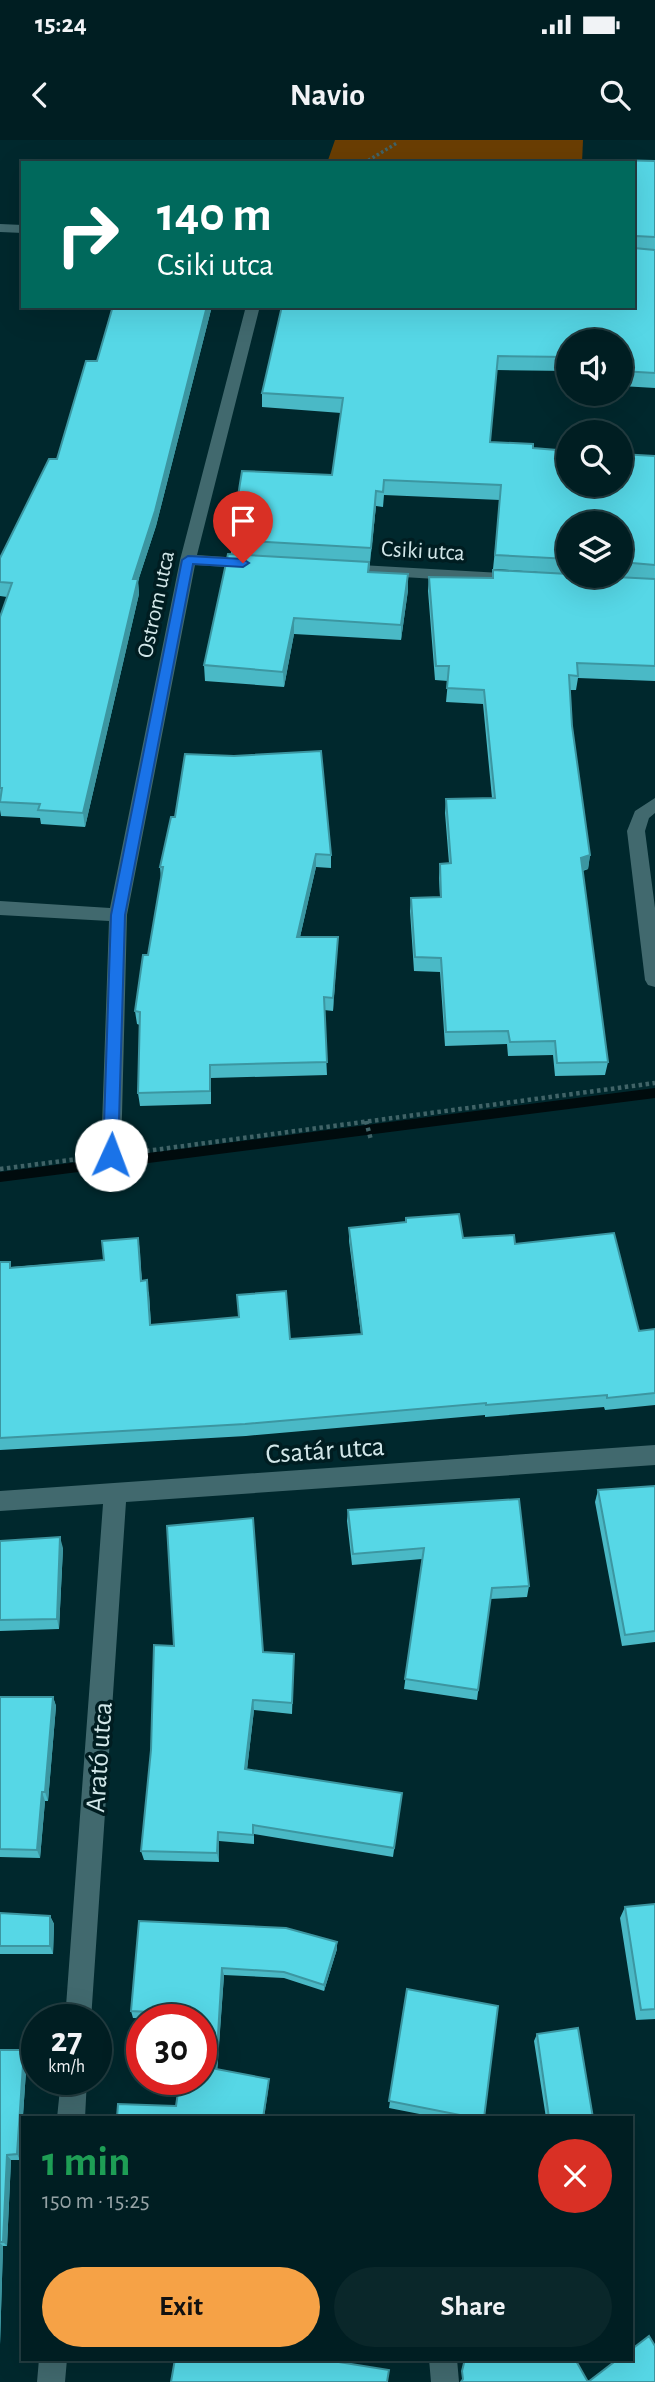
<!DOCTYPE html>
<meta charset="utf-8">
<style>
body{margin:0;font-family:"Alegreya Sans",sans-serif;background:#0a272a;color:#f1f3f6;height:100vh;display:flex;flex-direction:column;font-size:26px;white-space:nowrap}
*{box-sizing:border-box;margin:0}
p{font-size:23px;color:#95a2a5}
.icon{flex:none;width:38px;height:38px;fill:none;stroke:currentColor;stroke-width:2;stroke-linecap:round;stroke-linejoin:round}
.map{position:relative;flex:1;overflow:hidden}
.details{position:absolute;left:21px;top:1976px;width:612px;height:245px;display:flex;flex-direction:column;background:#001e22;border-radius:0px;box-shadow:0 7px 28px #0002,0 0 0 2px #223c40}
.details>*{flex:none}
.banner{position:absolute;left:21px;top:21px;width:614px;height:147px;border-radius:0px;box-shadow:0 7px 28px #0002,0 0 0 2px #223c40;background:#00695c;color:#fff;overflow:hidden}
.tools{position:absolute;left:556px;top:189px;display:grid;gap:14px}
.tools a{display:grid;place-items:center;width:77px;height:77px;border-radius:50%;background:#001e22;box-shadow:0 7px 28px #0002,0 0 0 2px #223c40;font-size:35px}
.speed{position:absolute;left:21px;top:1864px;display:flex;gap:14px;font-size:35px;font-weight:700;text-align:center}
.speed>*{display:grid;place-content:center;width:91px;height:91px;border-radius:50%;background:#001e22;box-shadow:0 7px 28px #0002,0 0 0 2px #223c40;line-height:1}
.speed small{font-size:18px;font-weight:400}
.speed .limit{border:10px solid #d22;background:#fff;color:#111}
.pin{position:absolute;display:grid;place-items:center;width:60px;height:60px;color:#fff;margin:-72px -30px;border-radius:50% 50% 50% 0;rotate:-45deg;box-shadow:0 0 7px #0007}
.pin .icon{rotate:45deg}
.me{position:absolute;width:77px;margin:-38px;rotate:2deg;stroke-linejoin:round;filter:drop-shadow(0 0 5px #0008)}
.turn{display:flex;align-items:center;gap:24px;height:147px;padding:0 21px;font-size:32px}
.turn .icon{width:91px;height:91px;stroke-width:2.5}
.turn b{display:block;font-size:49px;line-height:60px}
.round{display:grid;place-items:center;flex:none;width:74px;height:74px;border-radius:37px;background:#0a272a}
.summary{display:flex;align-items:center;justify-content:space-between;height:119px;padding:0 21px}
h1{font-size:42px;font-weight:700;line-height:52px;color:#1e9e55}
.cta{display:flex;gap:14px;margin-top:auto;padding:14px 21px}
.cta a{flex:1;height:80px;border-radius:42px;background:#f6a246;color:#111;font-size:28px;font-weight:700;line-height:80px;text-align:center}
.cta a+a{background:#0a272a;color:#f1f3f6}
.status{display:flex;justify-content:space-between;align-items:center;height:49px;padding:0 35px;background:#001e22;direction:ltr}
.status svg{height:19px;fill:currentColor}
header{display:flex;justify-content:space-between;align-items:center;height:91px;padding:0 21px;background:#001e22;font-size:32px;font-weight:700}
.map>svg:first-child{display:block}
.green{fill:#6a3e03}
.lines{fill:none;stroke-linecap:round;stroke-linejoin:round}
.stream{fill:#000b0d;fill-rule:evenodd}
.path-far1{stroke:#406367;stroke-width:3.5;stroke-dasharray:2.5 2.5;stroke-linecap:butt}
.path{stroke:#406367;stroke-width:4.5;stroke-dasharray:3.5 3.5;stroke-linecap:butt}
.minor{fill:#41696e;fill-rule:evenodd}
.wall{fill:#4ab9c6}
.shaded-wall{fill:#3c96a1}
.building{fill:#56d7e6;stroke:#3c96a1;stroke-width:2}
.route{fill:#1a73e8;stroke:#114b97;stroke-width:2}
.labels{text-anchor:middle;stroke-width:7;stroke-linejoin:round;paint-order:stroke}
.far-street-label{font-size:23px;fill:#d2e7e9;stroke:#001d21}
.street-label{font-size:28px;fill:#d2e7e9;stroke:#001d21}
</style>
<div class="status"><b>15:24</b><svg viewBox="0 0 49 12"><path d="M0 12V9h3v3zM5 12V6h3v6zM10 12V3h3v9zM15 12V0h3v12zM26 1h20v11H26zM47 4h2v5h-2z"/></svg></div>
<header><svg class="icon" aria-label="back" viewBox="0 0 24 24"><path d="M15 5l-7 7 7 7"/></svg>Navio<svg class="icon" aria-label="search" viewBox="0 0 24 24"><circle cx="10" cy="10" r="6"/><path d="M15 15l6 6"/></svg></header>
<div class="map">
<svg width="655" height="2242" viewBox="0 0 655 2242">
<rect width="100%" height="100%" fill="#00282d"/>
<path class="green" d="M335,0H583L582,23H327Z"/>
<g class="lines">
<path class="stream" d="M655,948V958L0,1042V1032Z"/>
<path class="path-far1" d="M364,23L397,3"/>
<path class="path" d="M366,981L371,1000
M146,1011L655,943
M0,1029L78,1019"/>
<path class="minor" d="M0,84L23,85V93L0,92Z
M246,166H260L197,415L255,419L263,424L255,429L195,425L127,775L121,1015L118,1021L111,1023L104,1021L101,1015L109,781L0,775V761L110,768L180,420Z
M343,424L520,434L528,439L520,444L337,433L335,429Z
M655,658V673L649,678L645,691L655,768V847L648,845L645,840L627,691L635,671Z
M655,1305V1325L126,1362L91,1880H65L103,1364L0,1371V1351Z
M61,1939H87L85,1978H57Z
M39,2219H67L65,2242H37Z
M429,2219H457L459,2242H431Z"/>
</g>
<path class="wall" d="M655,21V248L621,246V201H569V231L497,230L490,302L533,308L655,316V541L578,538L576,550H570L572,586L590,715L588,729L583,731L608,922L605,935L555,936L553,915L508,916L507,904L445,906L440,832L414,831L410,771L411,758L440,757L439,738L440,724L449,723L445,673L446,659L492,658L483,564L446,562L448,541L435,540L428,451L429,437L493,438L621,436V383H569V434L493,429L500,360L384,355L383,367L376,366L369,432L408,434V450L401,500L294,494L284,547L205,541L204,525L231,414V400L332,335L341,273L262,267V253L634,166V23Z
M113,166H212L156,386L138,441L139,454L85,687L41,684L40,678L1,676L0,670V477L7,457L0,456V418L57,319L97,221Z
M171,677L331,715V728L316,727L300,797L337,810L333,871L324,870L327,935L211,938V964L140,966L138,953L140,885L137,884L135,871L148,815L161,739L160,727Z
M406,1078L463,1098L515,1104L639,1191L655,1189V1265L605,1270L604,1267L485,1277V1275L246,1296L0,1310V1122H10L11,1127L104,1120L138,1098L142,1141L149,1153L151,1185L290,1199L361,1194L349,1101V1088L406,1082Z
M655,1346V1502L622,1506L595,1362L598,1350Z
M348,1370L529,1446L527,1457L490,1459L477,1560L404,1549L422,1419L352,1425L347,1381Z
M0,1401L63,1408L59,1489L0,1491Z
M263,1512L294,1514L292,1574L254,1570L247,1629L402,1653L393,1717L254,1694V1704L219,1701V1722L144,1720L141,1711Z
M0,1557H53L56,1566L48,1661H45L40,1718L0,1717Z
M655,1764V1879L636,1880L620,1778L625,1767Z
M0,1773L50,1776L54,1784L53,1814H0Z
M139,1781L337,1809L324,1851L284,1838L224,1835L217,1930L269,1944L176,1966L201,1880L133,1878L131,1871Z
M407,1849L484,1978H440L389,1968Z
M537,1894L593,1978H546L534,1901Z
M0,1910L27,1916L20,2020H11L7,2106H3L0,2205Z"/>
<path class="shaded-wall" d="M207,166H212L156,386L138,441L139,454L85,687L83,673L133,439Z
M376,351V366L370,422L371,408Z
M408,434V450L401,500V485Z
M294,478V494L284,547L283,532Z
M316,714V727L297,810V797Z
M590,715L588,729L579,731L581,718Z
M338,797L337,810L333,871V858Z
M138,1098L140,1111L142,1153L141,1141Z
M60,1397L63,1408L59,1489L57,1479Z
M53,1557L56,1566L48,1661L45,1652Z
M253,1560L254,1570L246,1639L245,1629Z
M42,1652L45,1661L40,1718L37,1710Z
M218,1692L219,1701V1722L217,1713Z
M50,1776L54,1784L53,1814L50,1806Z
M337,1802V1809L324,1851V1845Z
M222,1828L224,1835L217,1935L216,1929Z
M24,1910L27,1916L20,2020L17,2014Z
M269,1939V1944L264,1978H263Z
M7,2015L11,2020L7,2106L3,2102Z
M0,2103L3,2106L0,2205Z"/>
<path class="building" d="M617,20L655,21V97L636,96L634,98V23H617Z
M634,102V108L655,110V233L621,231V201H569V217L498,216L490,302L533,304V308L569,311V345H621V314L655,316V425L621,422V383H569V419L495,415L501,345L384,340L383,352L376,351L371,408L231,400L242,331L332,335L343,258L262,253L282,166H634Z
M113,166H207L155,371L133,439H138L83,673L38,670L40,664L0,662L2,648H0V477L12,443L0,442V418L49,319H57L86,221H97Z
M228,414L369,422L368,432L408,434L401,485L294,478L283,532L204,525Z
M493,430L569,434V436H596L655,439V526L577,523L578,536L569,535L572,586L590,715L581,718L608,922L557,923L555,901L510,902L508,891L446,892L441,818L415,817L411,758L441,757L440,724L451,723L446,659L495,658L484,550L447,548L449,526H436L429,437L493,438Z
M321,611L331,715L316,714L297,797H338L333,858L324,857L327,922L210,925V951L138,953L140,872L135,871L143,815H148L163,727H160L171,677H175L185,614L234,616Z
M459,1074L463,1098L514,1095L515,1104L614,1093L639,1191L655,1189V1253L607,1258V1255L486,1265V1263L245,1284L0,1298V1122H10V1128L104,1120L102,1101L138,1098L141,1141L147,1140L150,1185L239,1177L237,1155L286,1151L290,1199L362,1194L349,1088L406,1082V1078Z
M655,1346V1491L625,1495L598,1350Z
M519,1359L529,1446L492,1448L478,1550L405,1539L424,1408L353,1414L348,1370Z
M253,1378L263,1512L294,1514L292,1563L253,1560L245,1629L402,1653L394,1708L253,1685V1695L218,1692L217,1713L141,1711L151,1610L154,1505L174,1506L167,1386Z
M60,1397L57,1479L0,1480V1401Z
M0,1557H53L45,1652H42L37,1710L0,1709Z
M655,1764V1869L641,1870L625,1767Z
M0,1773L50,1776V1806H0Z
M139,1781L286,1788L337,1802L324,1845L284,1832L222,1828L216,1929L269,1939L263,1978H117L118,1964L176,1966L180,1939H201V1880H187L188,1874L131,1871Z
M407,1849L498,1866L484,1978H475L389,1961Z
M578,1888L593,1978H549L537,1894Z
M0,1910H24L17,2014L7,2015L3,2102H0Z
M649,2196L655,2206V2242H588L618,2219H632V2209Z
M175,2219H320L389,2230L387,2242H171Z
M465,2219H575L588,2242H461L463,2239L462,2231Z"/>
<path class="route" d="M188,416L243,419L249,423L243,427L193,424L125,775L118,1015L111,1021L103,1015L111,775L182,420Z"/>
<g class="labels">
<g class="far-street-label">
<text transform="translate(423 410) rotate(3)" y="8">Csiki utca</text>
<text transform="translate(155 464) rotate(-78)" y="8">Ostrom utca</text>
</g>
<g class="street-label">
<text transform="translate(325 1309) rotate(-4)" y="10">Csatár utca</text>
<text transform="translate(98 1617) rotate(-86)" y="10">Arató utca</text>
</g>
</g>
</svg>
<div class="tools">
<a><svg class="icon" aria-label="sound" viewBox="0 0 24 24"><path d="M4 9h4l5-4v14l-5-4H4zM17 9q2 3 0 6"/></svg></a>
<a><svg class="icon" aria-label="search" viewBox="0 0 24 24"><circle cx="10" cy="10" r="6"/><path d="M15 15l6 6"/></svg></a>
<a><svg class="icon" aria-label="layers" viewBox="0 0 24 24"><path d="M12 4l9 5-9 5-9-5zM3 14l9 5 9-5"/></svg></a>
</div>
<div class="speed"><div>27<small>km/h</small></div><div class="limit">30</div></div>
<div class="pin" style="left:243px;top:423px;background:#d93025"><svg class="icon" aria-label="arrive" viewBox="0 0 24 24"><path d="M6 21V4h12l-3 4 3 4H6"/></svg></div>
<svg class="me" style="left:111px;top:1015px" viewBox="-20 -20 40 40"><circle r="19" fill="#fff"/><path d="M0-13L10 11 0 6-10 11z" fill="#1a73e8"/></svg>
<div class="banner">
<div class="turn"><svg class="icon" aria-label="right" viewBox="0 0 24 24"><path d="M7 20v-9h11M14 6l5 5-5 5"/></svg><div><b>140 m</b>Csiki utca</div></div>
</div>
<section class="details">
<div class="summary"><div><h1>1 min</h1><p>150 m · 15:25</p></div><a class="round" style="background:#d93025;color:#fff"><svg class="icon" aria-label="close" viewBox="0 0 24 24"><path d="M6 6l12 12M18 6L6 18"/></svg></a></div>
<div class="cta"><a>Exit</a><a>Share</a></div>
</section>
</div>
